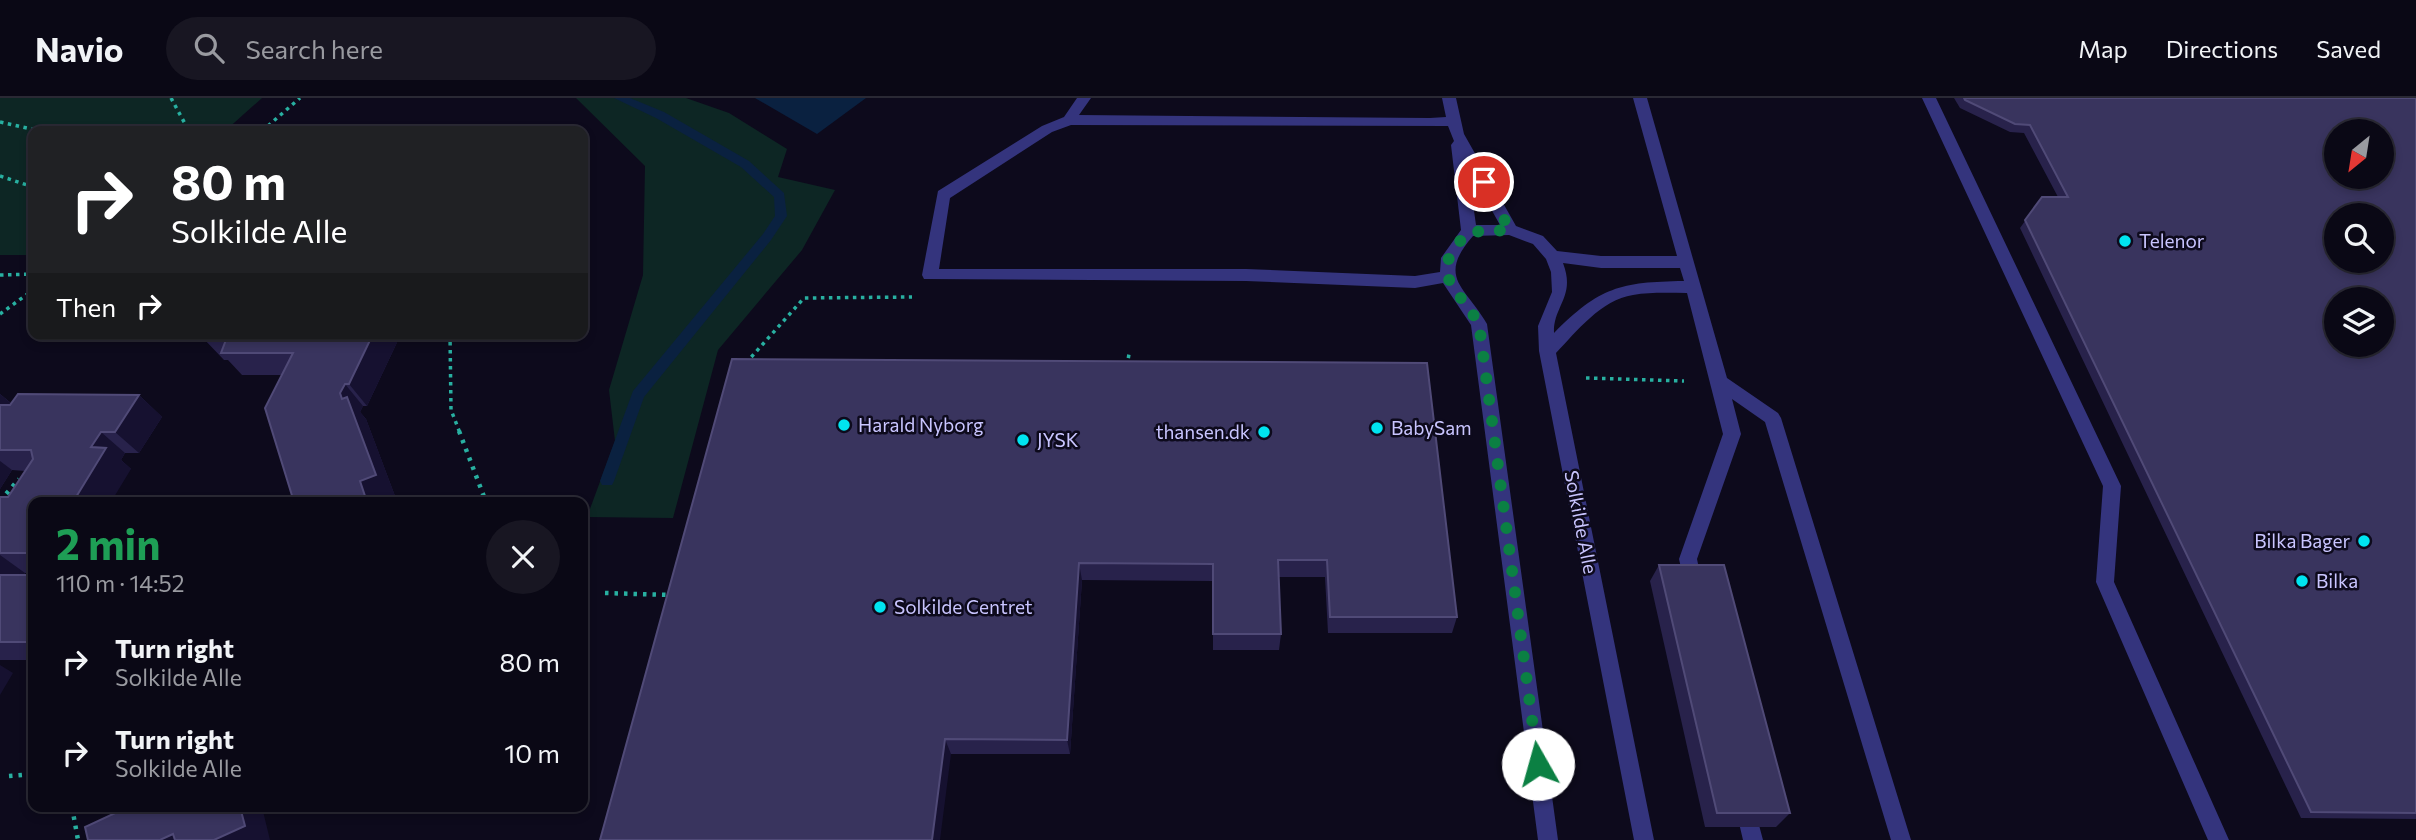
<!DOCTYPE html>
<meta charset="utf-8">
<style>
body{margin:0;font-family:Commissioner,sans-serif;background:#181622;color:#f1f3f6;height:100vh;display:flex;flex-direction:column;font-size:26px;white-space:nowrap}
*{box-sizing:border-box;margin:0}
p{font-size:23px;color:#999aa0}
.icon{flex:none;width:38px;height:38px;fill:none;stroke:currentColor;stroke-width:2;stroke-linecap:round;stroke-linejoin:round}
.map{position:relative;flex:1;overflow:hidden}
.details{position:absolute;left:28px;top:399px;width:560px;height:315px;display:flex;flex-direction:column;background:#0a0815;border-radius:14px;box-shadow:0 4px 10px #0003,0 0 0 2px #2a2934}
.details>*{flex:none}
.banner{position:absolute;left:28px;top:28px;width:560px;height:214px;border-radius:14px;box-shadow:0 4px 10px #0003,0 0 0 2px #2a2934;background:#202124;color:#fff;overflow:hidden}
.needle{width:46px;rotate:210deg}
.fabs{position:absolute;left:2324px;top:21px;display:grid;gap:14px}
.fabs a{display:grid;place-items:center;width:70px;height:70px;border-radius:50%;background:#0a0815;box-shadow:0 4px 10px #0003,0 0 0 2px #2a2934;font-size:35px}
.pin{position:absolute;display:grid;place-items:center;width:60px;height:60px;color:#fff;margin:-30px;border:4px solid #fff;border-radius:50%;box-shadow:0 2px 7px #0007}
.me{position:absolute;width:77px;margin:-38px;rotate:353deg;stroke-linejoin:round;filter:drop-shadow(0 0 5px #0008)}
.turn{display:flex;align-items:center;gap:24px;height:147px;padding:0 28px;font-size:32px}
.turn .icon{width:91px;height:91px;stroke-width:2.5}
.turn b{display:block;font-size:49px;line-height:60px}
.then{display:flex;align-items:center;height:66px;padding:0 28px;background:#0003;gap:14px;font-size:26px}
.round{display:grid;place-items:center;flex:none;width:74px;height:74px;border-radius:37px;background:#181622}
.headline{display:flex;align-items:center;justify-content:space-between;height:119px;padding:0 28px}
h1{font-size:42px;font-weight:700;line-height:52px;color:#1e9e55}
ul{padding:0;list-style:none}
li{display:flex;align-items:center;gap:21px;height:91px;padding:0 28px}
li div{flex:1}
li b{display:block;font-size:26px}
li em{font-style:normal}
header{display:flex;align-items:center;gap:42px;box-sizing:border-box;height:98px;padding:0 35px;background:#0a0815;border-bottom:2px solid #2a2934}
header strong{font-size:33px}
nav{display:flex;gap:38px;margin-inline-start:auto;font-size:24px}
.search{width:490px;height:63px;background:#181622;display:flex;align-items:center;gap:18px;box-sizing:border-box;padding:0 24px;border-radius:38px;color:#999aa0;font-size:26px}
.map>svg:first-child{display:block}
.green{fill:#0d2624}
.water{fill:#0a2140}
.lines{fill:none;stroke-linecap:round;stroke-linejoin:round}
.stream{fill:#0a2140;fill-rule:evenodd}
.path-far1{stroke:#28b0a1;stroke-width:3.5;stroke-dasharray:3.5 4.5;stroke-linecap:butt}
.path{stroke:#28b0a1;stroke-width:4.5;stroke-dasharray:3.5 6;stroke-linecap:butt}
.minor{fill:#34347d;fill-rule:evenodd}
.wall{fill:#28224b}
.shaded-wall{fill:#161130}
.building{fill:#39345e;stroke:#504a77;stroke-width:2;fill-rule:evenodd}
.route{stroke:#0b8043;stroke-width:12;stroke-dasharray:0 21.6}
.poi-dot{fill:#00e4f0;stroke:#0d0a1c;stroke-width:2.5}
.labels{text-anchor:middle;stroke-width:5;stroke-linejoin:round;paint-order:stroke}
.poi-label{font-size:19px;fill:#c9c5ff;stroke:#0d0a1c;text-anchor:start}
.street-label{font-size:19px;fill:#c9c5ff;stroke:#0d0a1c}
</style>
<header>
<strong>Navio</strong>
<div class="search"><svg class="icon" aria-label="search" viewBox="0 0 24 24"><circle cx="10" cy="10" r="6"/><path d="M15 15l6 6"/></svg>Search here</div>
<nav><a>Map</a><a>Directions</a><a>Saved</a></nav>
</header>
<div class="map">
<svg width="2416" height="742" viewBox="0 0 2416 742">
<rect width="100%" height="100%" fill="#0d0a1c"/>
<path class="green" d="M0,0H262L225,33H33V157H0Z
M576,0H686L729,15L787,51L778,79L835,92L802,152L718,252L673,420L587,419L615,343L609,292L643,177L645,68Z"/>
<path class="water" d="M755,0H866L817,36Z"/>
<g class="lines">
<path class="stream" d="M614,0H630L664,14L749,63L784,95L787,118L771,142L644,299L614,383L612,387H602L600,383L633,293L763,136L775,118L774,99L741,69L656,20Z"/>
<path class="path-far1" d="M171,0L189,33
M0,24L40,33
M262,33L300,0
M0,78L33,89
M0,177L33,176
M0,216L33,192
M450,236L451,312L460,335
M746,265L804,200L912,199
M1127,268L1129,256
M1586,280L1684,283"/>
<path class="path" d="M459,333L486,404
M0,403L19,381
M605,495L670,497
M9,678L33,676
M72,709L78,742"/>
<path class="minor" d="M1077,0H1091L1079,17L1430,20L1446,19L1442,0H1456L1464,36L1516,128L1543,138L1557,153L1601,158H1677L1633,0H1647L1727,280L1778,315L1781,320L1911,742H1891L1765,324L1732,301L1741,336L1697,461L1703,490L1701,496L1694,498L1687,496L1679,461L1723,336L1687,195C1669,195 1650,194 1633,197C1601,202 1577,233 1556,255L1654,742H1634L1539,253L1538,228L1552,194L1551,174L1546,161L1533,146L1509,137L1473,138C1436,180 1466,189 1487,226L1558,742H1538L1471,227L1443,185L1415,190L1246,183L924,181L922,177L938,93L1042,28L1064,19ZM1071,27L1448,28L1454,43L1451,47L1461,132L1441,160L1440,174L1415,178L1246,171H939L950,100L1052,34ZM1468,70L1500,127H1476ZM1563,165L1601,170H1680L1684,183C1620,184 1600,189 1554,235C1553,208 1576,199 1563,165Z
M1922,0H1936L2121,388L2114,484L2229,742H2208L2096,484L2103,388Z
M1745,698L1752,701L1763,742H1743L1735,708L1738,701Z"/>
</g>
<path class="wall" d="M1954,0H2416V721L2301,720L2020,130L2042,99H2058L2024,35L2010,34L1960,10Z
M401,236L367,308H363L360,314L366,321L395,398L379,404L282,277H242L228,262H224L203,240Z
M1427,265L1457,519L1452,535H1328L1325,479H1279L1281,536L1279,552H1213V483L1082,482L1070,656H951L600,742Z
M0,296L11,305L139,297L162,319L139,355H125L121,362L131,371L33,404V475H25L24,477H33V562H0V399H8L25,373L12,372L0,391Z
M1659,467L1790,715L1776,729H1705L1650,483Z"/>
<path class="shaded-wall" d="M373,236H401L367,308L349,286Z
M345,286L363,308L360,314L366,321L395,398L379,404H367L360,383L340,295Z
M0,296L26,318L0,314Z
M139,297L162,319L139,355L115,334Z
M101,334L125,355L121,362L131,371L111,404H73L91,349Z
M0,363L12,372L0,391Z
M0,457L25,475L11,496L0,489Z
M1079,465L1082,482L1070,656L1067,642Z
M0,567L13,575L0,597Z
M945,641L951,656L940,742H932Z
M240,709H262L270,742H214Z
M173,736L185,742H160Z"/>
<path class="building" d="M1964,0H2416V715L2311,714L2025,122L2042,99H2068L2030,27L2015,26L1965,2ZM2336,33H2382V79H2336ZM2336,117H2382V163H2336ZM2336,201H2382V247H2336Z
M205,236H373L349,286H345L340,295L342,301L347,299L376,377L360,383L367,404H294L265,310L293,255H221L227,239L203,240Z
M732,261L1427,265L1457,519H1330L1327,462H1278L1281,536H1213V466L1079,465L1067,642L945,641L932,742H600Z
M18,296L139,297L115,334H101L91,349L106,350L73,404H33V455H0V399H8L33,361L31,352H0V307H10Z
M1659,467H1724L1790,715H1717Z
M0,477H33V544H0Z
M128,709H240L245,728L214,742H175L173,736L160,742H88L85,729Z"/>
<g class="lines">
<path class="route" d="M1484,84L1510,132L1469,134C1425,176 1456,187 1479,226L1538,666"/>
</g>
<g class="poi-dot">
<circle cx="2125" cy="143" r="7"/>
<circle cx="844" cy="327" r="7"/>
<circle cx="1377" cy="330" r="7"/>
<circle cx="1264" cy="334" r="7"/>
<circle cx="1023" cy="342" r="7"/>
<circle cx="2364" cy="443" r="7"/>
<circle cx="2302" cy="483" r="7"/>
<circle cx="880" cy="509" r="7"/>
</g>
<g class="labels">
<g class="poi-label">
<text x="2139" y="150">Telenor</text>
<text x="858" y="334">Harald Nyborg</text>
<text x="1391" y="337">BabySam</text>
<text x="1250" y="341" text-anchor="end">thansen.dk</text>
<text x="1037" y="349">JYSK</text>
<text x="2350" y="450" text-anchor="end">Bilka Bager</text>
<text x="2316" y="490">Bilka</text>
<text x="894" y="516">Solkilde Centret</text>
</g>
<g class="street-label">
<text transform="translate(1581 424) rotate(79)" y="7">Solkilde Alle</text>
</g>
</g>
</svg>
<div class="fabs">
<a><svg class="needle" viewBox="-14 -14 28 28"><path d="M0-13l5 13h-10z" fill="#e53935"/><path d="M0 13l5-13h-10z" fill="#999aa0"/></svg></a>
<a><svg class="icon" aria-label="search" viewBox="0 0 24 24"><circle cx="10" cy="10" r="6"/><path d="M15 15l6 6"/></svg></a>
<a><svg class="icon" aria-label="layers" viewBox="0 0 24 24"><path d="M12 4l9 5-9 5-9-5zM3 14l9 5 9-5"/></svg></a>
</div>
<div class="pin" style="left:1484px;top:84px;background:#d93025"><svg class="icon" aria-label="arrive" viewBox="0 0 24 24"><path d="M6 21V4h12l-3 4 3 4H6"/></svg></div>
<svg class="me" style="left:1538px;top:666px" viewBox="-20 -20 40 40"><circle r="19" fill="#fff"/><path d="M0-13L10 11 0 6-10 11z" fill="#0b8043"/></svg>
<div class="banner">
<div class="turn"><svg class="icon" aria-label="right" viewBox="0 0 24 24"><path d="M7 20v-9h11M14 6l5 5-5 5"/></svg><div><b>80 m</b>Solkilde Alle</div></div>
<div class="then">Then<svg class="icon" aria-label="right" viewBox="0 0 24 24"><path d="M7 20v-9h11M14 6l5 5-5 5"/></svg></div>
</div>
<section class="details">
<div class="headline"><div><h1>2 min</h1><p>110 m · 14:52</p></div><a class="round"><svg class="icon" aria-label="close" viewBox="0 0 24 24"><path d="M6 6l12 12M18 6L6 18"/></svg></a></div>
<ul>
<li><svg class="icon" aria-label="right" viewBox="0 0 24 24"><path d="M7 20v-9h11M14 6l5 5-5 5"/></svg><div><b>Turn right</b><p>Solkilde Alle</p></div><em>80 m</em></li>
<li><svg class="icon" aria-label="right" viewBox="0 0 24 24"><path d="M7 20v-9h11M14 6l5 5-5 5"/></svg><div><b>Turn right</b><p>Solkilde Alle</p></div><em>10 m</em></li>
</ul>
</section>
</div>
